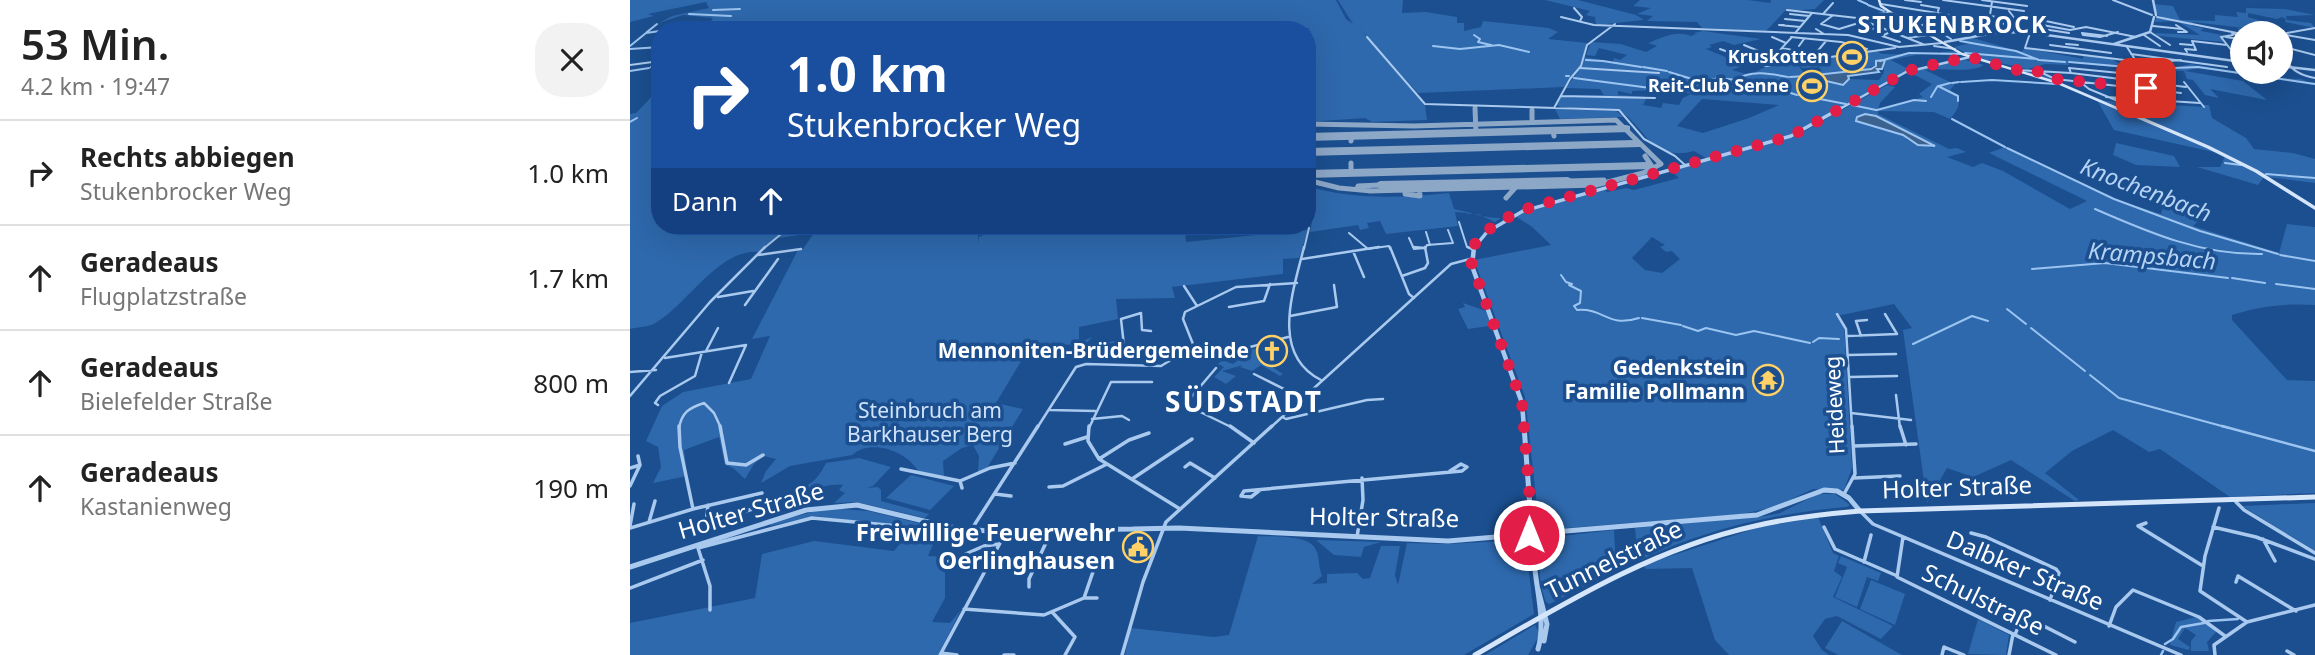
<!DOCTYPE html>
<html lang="de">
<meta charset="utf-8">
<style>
body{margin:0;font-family:"Noto Sans",sans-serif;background:#f2f2f2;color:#222;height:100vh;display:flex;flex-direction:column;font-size:26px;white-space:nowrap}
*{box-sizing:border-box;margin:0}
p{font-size:23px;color:#767676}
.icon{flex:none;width:38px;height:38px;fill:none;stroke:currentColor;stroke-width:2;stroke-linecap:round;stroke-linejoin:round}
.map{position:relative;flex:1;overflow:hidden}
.panel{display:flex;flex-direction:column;background:#fff;width:630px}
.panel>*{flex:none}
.guide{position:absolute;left:21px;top:21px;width:665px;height:214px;border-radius:28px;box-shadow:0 7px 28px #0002;background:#1a4fa0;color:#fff;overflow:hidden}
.fabs{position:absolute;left:1600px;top:21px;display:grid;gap:14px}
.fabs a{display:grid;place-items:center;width:63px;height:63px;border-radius:50%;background:#fff;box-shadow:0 7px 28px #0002;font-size:35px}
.pin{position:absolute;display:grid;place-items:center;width:60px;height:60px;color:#fff;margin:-30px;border-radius:14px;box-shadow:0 4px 10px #0006}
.me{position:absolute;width:77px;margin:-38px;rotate:0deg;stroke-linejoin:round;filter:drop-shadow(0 0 5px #0008)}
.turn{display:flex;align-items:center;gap:24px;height:147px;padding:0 21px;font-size:32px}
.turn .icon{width:91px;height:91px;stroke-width:2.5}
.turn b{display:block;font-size:49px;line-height:60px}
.then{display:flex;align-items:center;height:66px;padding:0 21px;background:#0003;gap:14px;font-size:26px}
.round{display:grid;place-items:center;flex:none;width:74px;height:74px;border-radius:28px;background:#f2f2f2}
.headline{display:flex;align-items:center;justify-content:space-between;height:119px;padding:0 21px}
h1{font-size:42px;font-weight:600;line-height:52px}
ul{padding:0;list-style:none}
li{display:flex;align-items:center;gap:21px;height:105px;padding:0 21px;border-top:2px solid #e0e0e0}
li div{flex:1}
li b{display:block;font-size:26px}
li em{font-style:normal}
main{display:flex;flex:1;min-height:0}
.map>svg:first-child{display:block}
.green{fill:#2e69ad;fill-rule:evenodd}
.water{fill:#3c6290;stroke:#9cc4f0;stroke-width:2}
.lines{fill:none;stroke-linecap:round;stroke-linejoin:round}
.stream-far1{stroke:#9cc4f0;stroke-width:2}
.stream{stroke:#9cc4f0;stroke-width:2.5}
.taxiway{stroke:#8da7c7;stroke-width:5}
.runway{fill:#8da7c7;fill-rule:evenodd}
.minor-far2{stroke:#a9c9ee;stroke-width:2}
.minor-far1{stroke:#a9c9ee;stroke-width:2.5}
.minor{stroke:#a9c9ee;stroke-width:3.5}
.tertiary-far3{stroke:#a9c9ee;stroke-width:2.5}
.tertiary-far2{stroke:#a9c9ee;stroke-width:3.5}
.tertiary-far1{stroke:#a9c9ee;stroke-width:4.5}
.tertiary{stroke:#a9c9ee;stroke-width:5}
.secondary-far2{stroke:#d6e6fa;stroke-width:2.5}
.secondary-far1{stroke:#d6e6fa;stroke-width:3.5}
.secondary{stroke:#d6e6fa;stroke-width:5}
.route{stroke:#e11d48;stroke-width:12;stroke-dasharray:0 21.6}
.labels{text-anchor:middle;stroke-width:7;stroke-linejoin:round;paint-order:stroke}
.far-poi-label{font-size:18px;font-weight:bold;fill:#fff;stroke:#1b4f8f;text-anchor:end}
.poi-label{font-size:21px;font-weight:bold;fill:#fff;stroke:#1b4f8f;text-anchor:end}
.street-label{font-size:21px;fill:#fff;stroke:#1b4f8f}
.park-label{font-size:21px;fill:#cfe3fa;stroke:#1b4f8f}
.far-district-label{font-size:23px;font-weight:bold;letter-spacing:2px;fill:#fff;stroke:#1b4f8f}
.water-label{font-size:23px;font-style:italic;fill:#b5d3f5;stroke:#1b4f8f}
.near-street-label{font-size:24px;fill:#fff;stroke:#1b4f8f}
.near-poi-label{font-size:24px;font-weight:bold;fill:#fff;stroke:#1b4f8f;text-anchor:end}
.district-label{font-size:28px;font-weight:bold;letter-spacing:2px;fill:#fff;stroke:#1b4f8f}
</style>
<main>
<section class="panel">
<div class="headline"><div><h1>53 Min.</h1><p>4.2 km · 19:47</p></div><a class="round"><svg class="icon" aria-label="close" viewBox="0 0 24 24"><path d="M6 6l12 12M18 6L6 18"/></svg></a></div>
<ul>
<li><svg class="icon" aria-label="right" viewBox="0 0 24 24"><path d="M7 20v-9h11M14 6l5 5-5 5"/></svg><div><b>Rechts abbiegen</b><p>Stukenbrocker Weg</p></div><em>1.0 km</em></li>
<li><svg class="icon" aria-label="ahead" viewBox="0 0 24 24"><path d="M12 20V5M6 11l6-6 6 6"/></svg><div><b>Geradeaus</b><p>Flugplatzstraße</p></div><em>1.7 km</em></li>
<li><svg class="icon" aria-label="ahead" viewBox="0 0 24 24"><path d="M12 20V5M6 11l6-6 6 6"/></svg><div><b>Geradeaus</b><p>Bielefelder Straße</p></div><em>800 m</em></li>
<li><svg class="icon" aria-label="ahead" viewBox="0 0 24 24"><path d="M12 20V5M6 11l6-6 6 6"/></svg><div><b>Geradeaus</b><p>Kastanienweg</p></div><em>190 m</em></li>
</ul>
</section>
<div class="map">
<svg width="1685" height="655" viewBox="0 0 1685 655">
<rect width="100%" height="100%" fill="#1b4f8f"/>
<path class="green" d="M0,0H706L716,19L723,24L708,0H773L772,13L796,12L827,17V23H834V31L851,27L853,21L919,28L928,32L918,39L957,43L950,66L934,87L788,93L729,28L795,105L797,120L742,122L735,118L677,122V35L682,34L677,33L681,31L676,30L680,28L416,30L414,24L415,30H80L79,26L33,30L78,26L83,18L53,15L29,23L42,16L79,8L76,2L18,14L24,16L0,22Z
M915,0H948L1006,15L1014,20L966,25L965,17L950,14L956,15L960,11Z
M1010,0H1118L1140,3L1141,0H1194L1185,9L1155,11L1136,31L1072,28L1067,22L1017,21L1023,16L1007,14L1021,8L1003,6Z
M1523,4L1543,6L1550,20L1585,21V15L1608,17L1606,12L1616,13V8L1655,9L1685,15L1656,16L1657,20L1681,23L1685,28L1655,22L1656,19L1652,17L1647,19L1618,13V17L1635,22L1639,30L1650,33H1613L1607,28L1622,29L1563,22L1562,26L1573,28L1571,31L1592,35L1594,42L1528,36L1525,33L1570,35L1547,21L1525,22L1526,18L1534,19L1528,15Z
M1073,31L1131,39L1104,45L1093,41L1079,45L1082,47L1076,49L1115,65L1102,70L1120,75L1137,66L1166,62L1173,72L1192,71L1189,67L1172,68L1167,62L1238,50H1245L1252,54L1311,55V52L1326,51L1333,55H1286L1261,60L1280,70L1165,133L1076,158L1064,151C1021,162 1016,128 989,110L931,107L926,105L931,96L974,95L970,89L936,88L952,66L954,57L983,62L984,58L990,60L997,55L969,48L965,56L956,55L961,42L991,44L1016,52L1027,46L1018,43C1033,37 1046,30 1061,36L1066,34L1064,33ZM1254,62V72L1249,80L1219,79L1209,85L1193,80C1213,73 1234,71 1254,62ZM1043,88L1061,94L1053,98L1049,105L1033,103L1031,108L1013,105L1017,97L988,95V91L1002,94V91C1016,90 1029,91 1043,88ZM1072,99L1149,105L1119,118L1073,133L1047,126Z
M1343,38L1391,52L1395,48L1453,59V55L1482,59L1493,66L1504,65L1503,69L1438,62L1439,65L1415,64L1398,69L1475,101L1574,107V105H1579L1582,118L1616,138L1624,149L1663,153L1685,159V183L1639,177L1530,125L1447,90L1390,70L1397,69L1344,57L1324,47L1340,43L1327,41Z
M1335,60L1354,65C1340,74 1313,67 1295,70L1320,82L1330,83L1325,84L1320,90C1333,100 1330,107 1320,119L1304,112L1248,111V114L1319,149L1327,148L1336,152L1317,157L1343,167L1352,163L1373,171L1440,209L1457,201L1359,153L1375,147L1484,199L1531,214L1534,204L1572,217L1563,226L1649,253L1657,224L1685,227V305C1656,303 1630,306 1602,315V320L1657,380L1685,381V493L1600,497L1530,449L1519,452L1483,430L1442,451L1415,473L1449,500L1445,501L1381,460L1343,477L1317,468L1297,503L1273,330L1282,328L1264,304L1207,316L1214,325L1222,468L1214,490L1183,489L1145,507L1112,514L913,530L909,524L895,397L844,260L921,245L901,226L885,216L895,211L974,189L977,192L996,188L1004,190L1049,178L1042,171L1164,137L1257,85L1265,87L1250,103L1248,110L1293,97L1289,94L1302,84L1279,72ZM1235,114L1246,116L1304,144L1302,148L1277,140L1276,136L1226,121ZM1022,237L1035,245L1030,247L1036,252L1042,251L1050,259L1032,273L1015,270L1002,258Z
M1507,62L1516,63L1520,67L1545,68L1561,64L1640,78L1635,72H1640L1646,78L1671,79L1685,85L1567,68L1555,71L1613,81L1637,100L1580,89L1589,98L1575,95L1563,80L1557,79L1554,71L1507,70Z
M30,88V226H160L129,252C91,247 57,304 27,322C20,327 8,327 0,329V114L6,113Z
M1467,100L1588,153L1484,130Z
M925,109L986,111L994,117L930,119Z
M1486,143L1544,156L1550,167L1506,165L1483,155Z
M1595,156L1634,177L1628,185L1567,167H1590Z
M677,186C723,200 772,198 819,193L824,209C839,212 858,219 871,218L865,222L848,214L825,212L828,226L756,234L750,221L737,223L739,228L730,230L728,225L680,232L682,221L677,213Z
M164,226H347L349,244V237L354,235L348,233L349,226H620L555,229L556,242L678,230L669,258L653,259V274L542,287L545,298L486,299L488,319L449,327V343L462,337L457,343L458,346L484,341L488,347L402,343L366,403L393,409L357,468L348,472L349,456L343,445L332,448L313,461L314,477L289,472C277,451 241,438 222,455L160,466L131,483L136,471L146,459L134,456L124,464L115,479L103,468L95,465L89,437L54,450L57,476L23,483L31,467L28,447L16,441L32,406L53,392L121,379L140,336L122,339L168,250L173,249L184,233L148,238Z
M833,303L856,311L861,324L859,326L838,329L828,309L835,307Z
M627,348L635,359L633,361L653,374L650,376L631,365L622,371L610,367L613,365L592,371L606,376L596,384L584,377L594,367L588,364L592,360L603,364L607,361L600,357Z
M229,458L261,467L243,486L237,488L248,487L251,490V501L299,514L295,518L226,502L204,503L215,493L209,490L213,485C195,483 179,492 161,494C179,483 185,485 196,463Z
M281,475L324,486L300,510L256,498Z
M1188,494H1205L1220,505L1217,507C1144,513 1074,530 1008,561L1005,528L1135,516L1150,513Z
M1685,503V551L1612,506Z
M197,508L239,511L300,526L297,528L231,523L186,516L140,526L141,523Z
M1188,517L1203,553L1209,556L1204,571L1212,577L1203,597L1263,626L1251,639L1207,616L1195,619L1183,636L1192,650L1199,655H1099L1085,640L1062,568L1016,569L1013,565L1130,527Z
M984,530L986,570L920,604L916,602C909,584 906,555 915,538Z
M628,536C642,537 680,534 686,550C690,558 688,566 692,576L682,584L697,583V574L727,573L733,579L740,578L751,546H770L765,575L768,585L777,543L816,544L895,540L904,614L834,655H495L501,628L584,637L599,635Z
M273,540L304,542L298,556L315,557V598L302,622L320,623L331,610L308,655H0V623L125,598L132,554L184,541L264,551Z
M686,540L751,542L734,547L731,557L704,555Z
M1211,556L1251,573L1248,581L1237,577L1227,607L1205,597L1217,567L1208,563Z
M1241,580L1275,594L1265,625L1230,609Z
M1566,617L1587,631L1577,642L1579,651H1561V641L1566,635L1555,628L1548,639L1560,647L1559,650L1540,645L1546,622Z
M1348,619L1379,635L1376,655L1338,654Z
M1212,621L1272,655H1208L1195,648Z
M905,625L910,634L898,655H855Z"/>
<path class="water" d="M1255,60L1252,69H1247L1249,72L1218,76L1219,79L1213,85L1192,80H1179L1176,76L1241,69L1246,66V61Z
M1235,114L1246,116L1305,146L1288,145L1273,135L1226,121L1227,117Z"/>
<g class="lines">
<path class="stream-far1" d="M1228,0L1237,4
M1238,5L1254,11
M83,10L110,9
M59,14L101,16
M74,27L93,24
M40,30L72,27
M1294,30L1313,34L1321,39
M17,32L27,24
M844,35L850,39L848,42L861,45
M1330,41L1386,51L1409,60L1435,62
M0,46L16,33L30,31
M803,46L830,49L869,45L899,52
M0,49L30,47
M1335,53L1407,59
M956,60L973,61
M973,61L1011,67
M1250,61L1279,53L1330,54
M1439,62L1520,69L1568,67L1685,84
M21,67H28
M1013,67L1037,71
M0,71L19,68
M1039,72L1062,79L1065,85L1088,78L1107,80C1119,69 1143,74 1158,77
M936,76H939
M1160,77L1176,76
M944,78L1028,89
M1331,82L1362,80L1427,84
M1322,83L1329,82
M1308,86L1328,96V101
M1309,86L1320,83
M1142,87L1167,95
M1030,89C1051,85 1070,88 1091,88C1110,88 1119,81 1140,86
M1169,95L1216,104
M1301,97L1307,87
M1222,105L1246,110
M1247,110L1284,100L1296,101
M1322,119L1375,147
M0,122L7,118
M1377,148L1484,199L1570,231L1648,254
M1595,163L1611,165
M1636,174L1685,178
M1465,209C1520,233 1571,255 1632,254
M1650,255L1685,261
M1402,269L1475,263L1598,278
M931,275L936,282L942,284L939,285L951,291L950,303L944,306L947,310C975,308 977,328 1009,318
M1602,278L1635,283
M1646,284L1685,289
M1377,309L1396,324
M1012,318L1051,325
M1053,326L1068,331L1076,328L1106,335L1124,331L1180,343
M1401,328L1455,371
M1183,342L1189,338L1209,339
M1283,344L1342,316L1358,321
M1460,375L1489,398L1599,428"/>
<path class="stream" d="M1592,426L1685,451
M1578,621L1608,619
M1535,644L1543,639L1551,627L1574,623
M1531,655L1533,651"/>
<path class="taxiway" d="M845,108L846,133
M902,110V121
M677,124L784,126L986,120L1031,164L1013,173L966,185L739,191
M923,131L924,136
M721,141L722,136
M1015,156L1023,168
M721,163V173
M677,180L709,188L742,191
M938,181L974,180
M727,189L728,186L750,185
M775,194L790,196L789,184
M876,198L885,188"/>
<path class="runway" d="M996,125L1000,126V132L677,141V133Z
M1005,140L1012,144L1010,147L677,156V148Z
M1017,162L1024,166L1022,169L677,178V170Z
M938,177L945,181L943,184L750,189L743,185L750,181Z"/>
<path class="minor-far2" d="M1275,0L1291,2
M1313,0L1394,11
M1352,0L1397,6
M1483,0L1522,15
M1251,4L1388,26L1405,34
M1291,5L1309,8L1308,11
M944,8L952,17L950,21
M1157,10L1227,18L1295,45
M1160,14L1179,16
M1193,14L1203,3
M1242,14L1253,21
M1202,16L1191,24L1209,29L1235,21
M1359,16L1385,19L1379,11
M931,17L964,25L1218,35L1269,47L1312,43
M1229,17L1260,12
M1527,17L1612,34
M1155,19L1175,21
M1411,20L1444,27
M1359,21L1362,2
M1154,25H1149L1170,27
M1341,25L1339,30L1355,35
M1546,25L1557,32H1548
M1523,26L1552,29
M1288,27L1304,20L1310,14
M1186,29L1194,34
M1239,30L1249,27
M1166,32L1182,13
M1259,32L1282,25
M1260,32L1252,36L1270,42
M1520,32L1540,45
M1400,33L1395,48L1519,63L1551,60
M1439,33L1413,29L1412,25L1440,30L1456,27L1506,37
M1602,33L1612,37
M1638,33H1643
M1657,33L1685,28
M1650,34L1685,40
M1453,35L1470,37L1488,32
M1453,35L1452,33L1477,36
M1514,35L1530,46
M1603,35L1591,37L1605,55
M737,37L795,104L989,110L1014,139L1045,156L1055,165
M1142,37L1156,43
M1161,37L1211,42L1237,49
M1596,37L1608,39
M1277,38L1298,35
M1436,44L1448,45
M1550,44L1562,45
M1114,45L1143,57
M1420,45L1481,53
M1169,46L1174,39
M1304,46L1325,49
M1650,46L1685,55
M1497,47L1506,61L1505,69L1518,82
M1653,47C1654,66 1667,75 1685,78
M1152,48L1167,51L1162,58L1165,60
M1090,49L1136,66L1265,48
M1557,52L1555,49L1566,50L1562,41L1597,45
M1186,53L1196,41
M1501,54L1597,67
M0,65L30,61
M1139,66L1137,64L1162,37
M950,68L1029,73
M1387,70L1441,73L1556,87
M1406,70L1425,79L1551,93
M1622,72L1631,73
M1441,73L1439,68L1510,75
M1508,74L1542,76
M1449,81L1459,89L1488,101
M1554,82L1574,107
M1502,88L1510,92L1506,93
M1526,92L1542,100
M931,96L1025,98
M1476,97L1570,103
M924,108L940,79L951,66L957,45L985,24
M829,222L837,247L842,249
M796,232L800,245
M719,233L738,249
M779,238L784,249L795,248
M133,249L161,226
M674,249L679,228
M737,249L759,246L760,249
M795,249L797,245L823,243L818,230"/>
<path class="minor-far1" d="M674,247C663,292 640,354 691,380
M760,247L779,294L784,298
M783,247L795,248
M838,247L842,249
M723,251L734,277
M128,255L171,249
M672,259L749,247
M772,276L795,268L798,263L795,247
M554,286L567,306
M88,297L123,291
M115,305L148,259
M599,307L634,301L640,284
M1207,314L1216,329L1222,428
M660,316L707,307L704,285
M521,331L512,330L511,313L491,319L494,346L542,347L549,355
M1217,336L1267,334L1255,314
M1231,336L1226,321L1237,320
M76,351L88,328
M567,354L553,319L555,312L606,287L667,283
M549,355L601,352L658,337
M1218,355L1266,354
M35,358L116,345L99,383
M586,368L557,402L558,406L603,428
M0,372L26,370
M624,374L672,398
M1220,377L1267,376
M1266,395L1270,428
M0,396L80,302L135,247
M28,405L25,403L30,396L65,376L72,352
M420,410L465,411
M1221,413L1281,420
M652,417L656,419L737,400L753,399
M462,419L492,416L499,420
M49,428C52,412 59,408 74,403L84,413L91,428
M407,428L446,367L456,364L531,366L549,355
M459,428L481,382H522
M640,428L821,264L840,259"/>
<path class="minor" d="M49,426L50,447L63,509
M90,426L97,463L116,465L133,455
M459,426L458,441L469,459L550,509
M600,426L624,443
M1270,426L1276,445
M435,444L457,437
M1224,446L1286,444
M469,459L499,440L519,433
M555,467L560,463L585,478
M0,468L10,465
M271,469L330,481L360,468L385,463
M1224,478L1270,476
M502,479L562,439
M330,481L332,488
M0,486L10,465L8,456
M419,487L433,486L477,464
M630,490L621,497L611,496L614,491L832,471L837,467L831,464L820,471
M365,494L381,496
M1214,494L1225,474L1222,426
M1606,502L1614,510L1685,553
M78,505L76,523L129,507
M1589,508L1575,556L1570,591L1617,622
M1232,513L1243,524L1551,655
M19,522L25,501
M1516,523L1508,526L1573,566
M0,526L4,504
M343,527L408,426
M1194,527L1205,549L1265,575
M1583,527L1626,537L1685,559
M0,528L63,509L132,493
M1341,533L1356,537L1426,569L1429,573L1420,600
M727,537L733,500L732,478
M1273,537L1267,577L1426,655
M1633,539L1645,561
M68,548L182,518L322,531L325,528
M68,548L80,586V610
M317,562L354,546L369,544
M1234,562L1241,535
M1606,582L1608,576L1666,611
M399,587V579L421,532
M0,588L73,560
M454,598L465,566
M334,609L414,615L454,598H467
M423,613L445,637L435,655
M1479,626L1486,607L1503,590L1569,617L1595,636
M1385,635L1391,619L1396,617L1445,642
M1657,651L1664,655
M311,653L327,655
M310,655L376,532
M374,655H384
M492,655L513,582L536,522L642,426
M1312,655L1314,647L1334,655
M1379,655L1383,634
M1585,655L1584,645L1617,622L1685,605"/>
<path class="tertiary-far3" d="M1523,0L1526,15
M1315,42L1364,33L1394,32L1612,62
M1484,44L1520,32L1524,17
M1650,66L1685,70
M1208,110L1276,72L1340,57"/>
<path class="tertiary-far2" d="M843,249L857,232L893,211L1161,136L1211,108"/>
<path class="tertiary-far1" d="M844,247L842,266L892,403L894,428"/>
<path class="tertiary" d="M894,426L904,562
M900,519L902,552
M503,529L549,528L818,541L1127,515L1194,490L1207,491L1219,498L1230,511
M904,560C906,589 916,621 908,649
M0,567L176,510L227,505L319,527L357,531L504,529
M908,589L917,624L914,641"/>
<path class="secondary-far2" d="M1249,0L1251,6L1260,12L1332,54L1428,83L1491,110"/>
<path class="secondary-far1" d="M1487,108L1578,147L1626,171L1685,208"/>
<path class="secondary" d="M845,655C933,604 1024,548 1125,526C1159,518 1194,514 1230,511L1685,497"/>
</g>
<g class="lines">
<path class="route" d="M899,535L900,501L892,402L839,256C847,230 881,214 905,206L1161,136L1276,72L1287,68L1340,57L1387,70H1406L1412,75L1425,79L1516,88"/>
</g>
<defs>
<g id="stadium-ring" transform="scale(1.575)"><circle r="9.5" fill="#1b4f8f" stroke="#ffd166" stroke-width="1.5"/><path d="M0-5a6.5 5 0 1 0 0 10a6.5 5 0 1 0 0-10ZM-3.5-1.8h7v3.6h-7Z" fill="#ffd166"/></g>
<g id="church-ring" transform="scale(1.575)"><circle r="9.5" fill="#1b4f8f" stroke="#ffd166" stroke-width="1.5"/><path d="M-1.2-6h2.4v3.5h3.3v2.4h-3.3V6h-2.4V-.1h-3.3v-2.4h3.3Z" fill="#ffd166"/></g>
<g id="temple-ring" transform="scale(1.575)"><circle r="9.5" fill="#1b4f8f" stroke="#ffd166" stroke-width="1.5"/><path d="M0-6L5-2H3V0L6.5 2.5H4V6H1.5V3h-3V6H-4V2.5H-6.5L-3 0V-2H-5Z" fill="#ffd166"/></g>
<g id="civic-ring" transform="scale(1.575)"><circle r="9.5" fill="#1b4f8f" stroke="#ffd166" stroke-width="1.5"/><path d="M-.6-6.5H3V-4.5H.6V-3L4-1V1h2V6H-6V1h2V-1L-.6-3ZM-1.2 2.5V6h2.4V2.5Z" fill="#ffd166"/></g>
</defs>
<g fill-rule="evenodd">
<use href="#stadium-ring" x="1222" y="57"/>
<use href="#stadium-ring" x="1182" y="86"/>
<use href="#church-ring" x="642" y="351"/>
<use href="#temple-ring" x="1138" y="380"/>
<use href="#civic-ring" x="508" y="547"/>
</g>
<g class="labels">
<g class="far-poi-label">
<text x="1199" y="63">Kruskotten</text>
<text x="1159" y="92">Reit-Club Senne</text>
</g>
<g class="poi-label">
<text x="619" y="358">Mennoniten-Brüdergemeinde</text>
<text x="1115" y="375">Gedenkstein<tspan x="1115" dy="24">Familie Pollmann</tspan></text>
</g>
<g class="street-label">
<text transform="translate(1205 405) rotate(-93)" y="7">Heideweg</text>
</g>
<g class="park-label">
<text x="300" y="418">Steinbruch am<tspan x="300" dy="24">Barkhauser Berg</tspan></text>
</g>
<g class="far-district-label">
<text x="1323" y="33">STUKENBROCK</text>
</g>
<g class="water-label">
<text transform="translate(1516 190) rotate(21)" y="8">Knochenbach</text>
<text transform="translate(1522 256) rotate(5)" y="8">Krampsbach</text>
</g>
<g class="near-street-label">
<text transform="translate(1327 488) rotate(-2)" y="8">Holter Straße</text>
<text transform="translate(121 511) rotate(-16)" y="8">Holter Straße</text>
<text transform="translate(754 518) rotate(1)" y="8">Holter Straße</text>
<text transform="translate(984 560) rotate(-26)" y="8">Tunnelstraße</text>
<text transform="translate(1395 571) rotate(23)" y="8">Dalbker Straße</text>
<text transform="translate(1353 600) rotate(26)" y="8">Schulstraße</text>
</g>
<g class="near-poi-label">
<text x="485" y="541">Freiwillige Feuerwehr<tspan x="485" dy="28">Oerlinghausen</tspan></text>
</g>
<g class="district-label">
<text x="614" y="412">SÜDSTADT</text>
</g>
</g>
</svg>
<div class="fabs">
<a><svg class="icon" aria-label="sound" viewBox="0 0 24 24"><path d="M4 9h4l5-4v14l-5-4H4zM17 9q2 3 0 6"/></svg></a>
</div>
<div class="pin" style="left:1516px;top:88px;background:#d93025"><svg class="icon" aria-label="arrive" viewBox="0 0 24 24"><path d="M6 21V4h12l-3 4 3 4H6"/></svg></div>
<svg class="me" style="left:899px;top:535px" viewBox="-20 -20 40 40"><circle r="17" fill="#e11d48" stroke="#fff" stroke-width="3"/><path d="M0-11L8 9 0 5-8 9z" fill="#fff"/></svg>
<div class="guide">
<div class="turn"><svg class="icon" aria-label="right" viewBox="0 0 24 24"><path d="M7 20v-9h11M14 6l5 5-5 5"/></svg><div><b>1.0 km</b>Stukenbrocker Weg</div></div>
<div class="then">Dann<svg class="icon" aria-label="ahead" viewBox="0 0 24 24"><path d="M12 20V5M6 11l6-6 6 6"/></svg></div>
</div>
</div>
</main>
